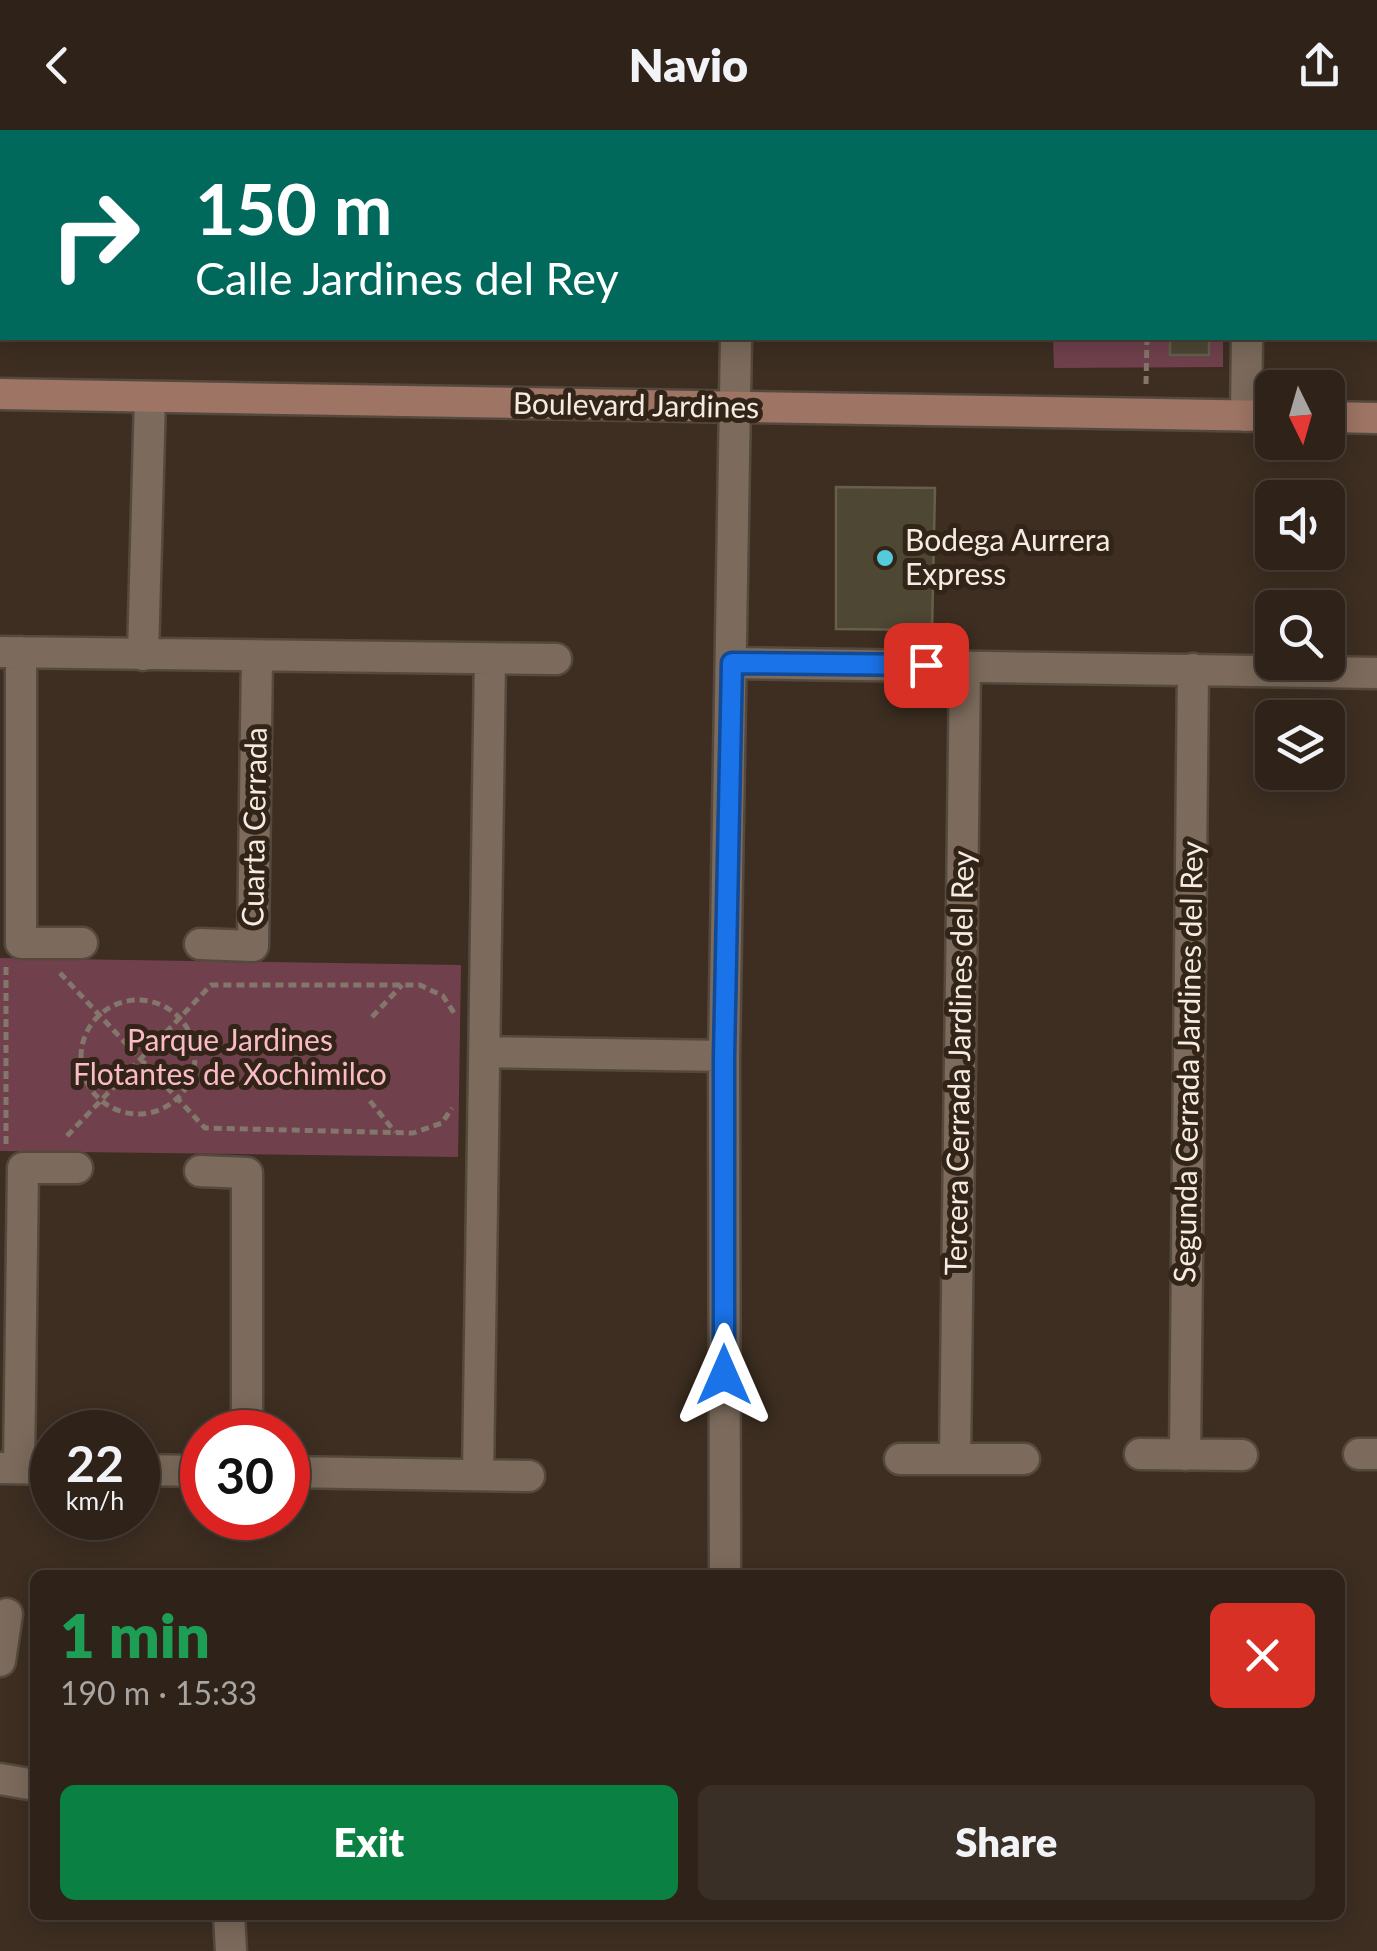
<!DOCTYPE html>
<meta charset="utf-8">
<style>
body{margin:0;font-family:Lato,sans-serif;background:#3a2f26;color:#f1f3f6;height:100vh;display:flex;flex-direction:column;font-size:38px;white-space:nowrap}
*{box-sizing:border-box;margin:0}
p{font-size:32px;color:#a7a4a2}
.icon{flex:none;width:55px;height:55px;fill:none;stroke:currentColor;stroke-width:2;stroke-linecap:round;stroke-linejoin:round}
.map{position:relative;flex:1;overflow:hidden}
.drawer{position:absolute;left:30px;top:1440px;width:1315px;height:350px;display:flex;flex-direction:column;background:#2e2219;border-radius:15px;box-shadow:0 5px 25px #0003,0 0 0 2px #493f38}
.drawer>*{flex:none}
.top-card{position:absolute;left:0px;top:0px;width:1378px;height:210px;box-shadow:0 5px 25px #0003,0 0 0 2px #493f38;background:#00695c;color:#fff;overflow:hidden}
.needle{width:65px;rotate:175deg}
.buttons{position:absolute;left:1255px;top:240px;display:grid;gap:20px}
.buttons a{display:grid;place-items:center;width:90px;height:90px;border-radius:15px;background:#2e2219;box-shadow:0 5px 25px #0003,0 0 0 2px #493f38;font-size:50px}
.speed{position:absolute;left:30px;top:1280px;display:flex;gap:20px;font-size:50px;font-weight:700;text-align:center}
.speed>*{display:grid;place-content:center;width:130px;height:130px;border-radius:50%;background:#2e2219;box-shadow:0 5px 25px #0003,0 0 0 2px #493f38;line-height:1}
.speed small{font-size:25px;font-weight:400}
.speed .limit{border:15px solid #d22;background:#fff;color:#111}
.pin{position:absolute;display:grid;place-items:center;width:85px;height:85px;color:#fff;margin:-42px;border-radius:20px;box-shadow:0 5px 15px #0006}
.me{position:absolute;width:110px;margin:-55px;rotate:0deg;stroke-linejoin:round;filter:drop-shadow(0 0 8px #0008)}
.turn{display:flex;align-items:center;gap:35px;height:210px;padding:0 30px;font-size:45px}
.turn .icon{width:130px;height:130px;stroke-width:2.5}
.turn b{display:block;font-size:70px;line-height:85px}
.round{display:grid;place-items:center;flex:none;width:105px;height:105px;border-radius:15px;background:#3a2f26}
.headline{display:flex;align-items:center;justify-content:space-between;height:170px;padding:0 30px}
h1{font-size:60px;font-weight:800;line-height:75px;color:#1e9e55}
.button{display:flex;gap:20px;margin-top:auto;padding:20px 30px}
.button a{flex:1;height:115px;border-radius:15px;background:#0b8043;color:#fff;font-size:40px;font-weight:800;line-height:115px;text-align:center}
.button a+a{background:#3a2f26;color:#f1f3f6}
header{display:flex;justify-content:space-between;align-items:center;height:130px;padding:0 30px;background:#2e2219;font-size:45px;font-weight:800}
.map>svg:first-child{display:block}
.green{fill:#70414d}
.building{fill:#4d4734;stroke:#655f4c;stroke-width:2.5}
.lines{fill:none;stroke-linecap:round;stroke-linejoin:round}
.street-casing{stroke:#55493e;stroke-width:35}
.secondary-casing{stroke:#55493e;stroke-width:35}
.path{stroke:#83766b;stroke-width:5;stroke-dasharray:8 5;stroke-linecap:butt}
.street{stroke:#7c6b5c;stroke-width:30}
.secondary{stroke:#9e7564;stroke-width:30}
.route-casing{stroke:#114b97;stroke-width:25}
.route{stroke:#1a73e8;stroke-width:18}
.poi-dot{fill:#54cadd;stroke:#322417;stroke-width:4}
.labels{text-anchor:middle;stroke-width:10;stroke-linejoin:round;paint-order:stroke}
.street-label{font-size:30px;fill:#f5ebe3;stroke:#322417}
.poi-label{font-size:30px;fill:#f5ebe3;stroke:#322417;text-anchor:start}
.park-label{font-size:30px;fill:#fabac8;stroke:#322417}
</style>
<header><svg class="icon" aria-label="back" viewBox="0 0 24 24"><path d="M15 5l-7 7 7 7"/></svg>Navio<svg class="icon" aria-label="share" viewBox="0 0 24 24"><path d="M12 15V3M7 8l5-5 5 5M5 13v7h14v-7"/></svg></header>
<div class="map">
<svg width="1377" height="1821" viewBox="0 0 1377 1821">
<rect width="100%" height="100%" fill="#3d2e21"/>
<path class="green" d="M1054,0H1225L1054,2Z
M1053,208H1223V237L1054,238Z
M0,828L461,835L458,1027L0,1021Z"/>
<path class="building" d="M788,0H990V2H788Z
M1170,208H1209V225H1170Z
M836,357L935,358L932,500L836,499Z"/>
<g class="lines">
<g class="street-casing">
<path id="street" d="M504,0V2
M47,2V0
M274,2V0
M737,2V0
M1249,2V0
M0,3H2
M1246,286L1247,208
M0,522L556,529
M21,522V813H82
M143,525L150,267
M732,533L1377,543
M200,814L253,816L257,527
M485,922L724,926
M200,1041L247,1043V1302
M1140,1324L1242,1325
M1359,1324H1377
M1185,1325L1193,539
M900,1329H1024
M955,1329L965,536
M1,1338L52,1339
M19,1338L23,1038H77
M138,1340L202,1341
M288,1342L529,1346
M478,1345L490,529
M725,1445L724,926L736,208
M0,1531L7,1484
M0,1649L35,1655
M229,1785L231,1821"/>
</g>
<g class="secondary-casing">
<path id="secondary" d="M0,264L1272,286
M1328,287L1377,288"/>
</g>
<path class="path" d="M1117,0L1118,2
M1201,2L1202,0
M1146,254L1147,208
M60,843L205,998L413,1003L442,993L452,978
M81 927a57 57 0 1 1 114 0a57 57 0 1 1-114 0Z
M372,887L402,855
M195,922L219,921
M370,971L395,1002
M67,1006L211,855H420L443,866L454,883
M6,1014V837"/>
<use href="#street" class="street"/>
<use href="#secondary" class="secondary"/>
</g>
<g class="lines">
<g class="route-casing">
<path id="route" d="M724,1245V926L732,533L926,535"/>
</g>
<use href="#route" class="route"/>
</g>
<circle class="poi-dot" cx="885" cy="428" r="10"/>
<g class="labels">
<g class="street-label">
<text transform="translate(636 276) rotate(1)" y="10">Boulevard Jardines</text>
<text transform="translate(255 697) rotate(-89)" y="10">Cuarta Cerrada</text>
<text transform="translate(1189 932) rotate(-89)" y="10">Segunda Cerrada Jardines del Rey</text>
<text transform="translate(960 933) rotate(-89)" y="10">Tercera Cerrada Jardines del Rey</text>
</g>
<g class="poi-label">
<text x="905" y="421">Bodega Aurrera<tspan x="905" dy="34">Express</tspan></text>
</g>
<g class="park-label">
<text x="230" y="921">Parque Jardines<tspan x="230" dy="34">Flotantes de Xochimilco</tspan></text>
</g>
</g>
</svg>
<div class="buttons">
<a><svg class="needle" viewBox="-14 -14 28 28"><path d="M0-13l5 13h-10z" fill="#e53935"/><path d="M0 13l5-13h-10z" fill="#a7a4a2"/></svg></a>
<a><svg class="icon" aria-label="sound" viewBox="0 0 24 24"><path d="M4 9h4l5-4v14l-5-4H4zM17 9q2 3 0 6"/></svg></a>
<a><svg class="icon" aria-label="search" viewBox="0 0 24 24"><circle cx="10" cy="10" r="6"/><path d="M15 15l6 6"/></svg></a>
<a><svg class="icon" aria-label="layers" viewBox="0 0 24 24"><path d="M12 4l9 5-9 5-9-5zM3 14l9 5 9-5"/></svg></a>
</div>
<div class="speed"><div>22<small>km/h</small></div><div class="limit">30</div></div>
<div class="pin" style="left:926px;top:535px;background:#d93025"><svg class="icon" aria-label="arrive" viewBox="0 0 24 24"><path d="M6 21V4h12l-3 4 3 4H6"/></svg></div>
<svg class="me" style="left:724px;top:1245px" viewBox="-20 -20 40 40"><path d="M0-17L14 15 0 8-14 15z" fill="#1a73e8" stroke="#fff" stroke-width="4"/></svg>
<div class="top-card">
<div class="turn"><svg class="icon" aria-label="right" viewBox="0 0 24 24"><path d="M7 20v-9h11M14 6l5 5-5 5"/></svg><div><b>150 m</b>Calle Jardines del Rey</div></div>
</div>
<section class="drawer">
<div class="headline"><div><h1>1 min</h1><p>190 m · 15:33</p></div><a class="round" style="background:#d93025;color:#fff"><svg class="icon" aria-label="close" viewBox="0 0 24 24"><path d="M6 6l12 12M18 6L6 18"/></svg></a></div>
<div class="button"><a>Exit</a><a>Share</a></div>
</section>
</div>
